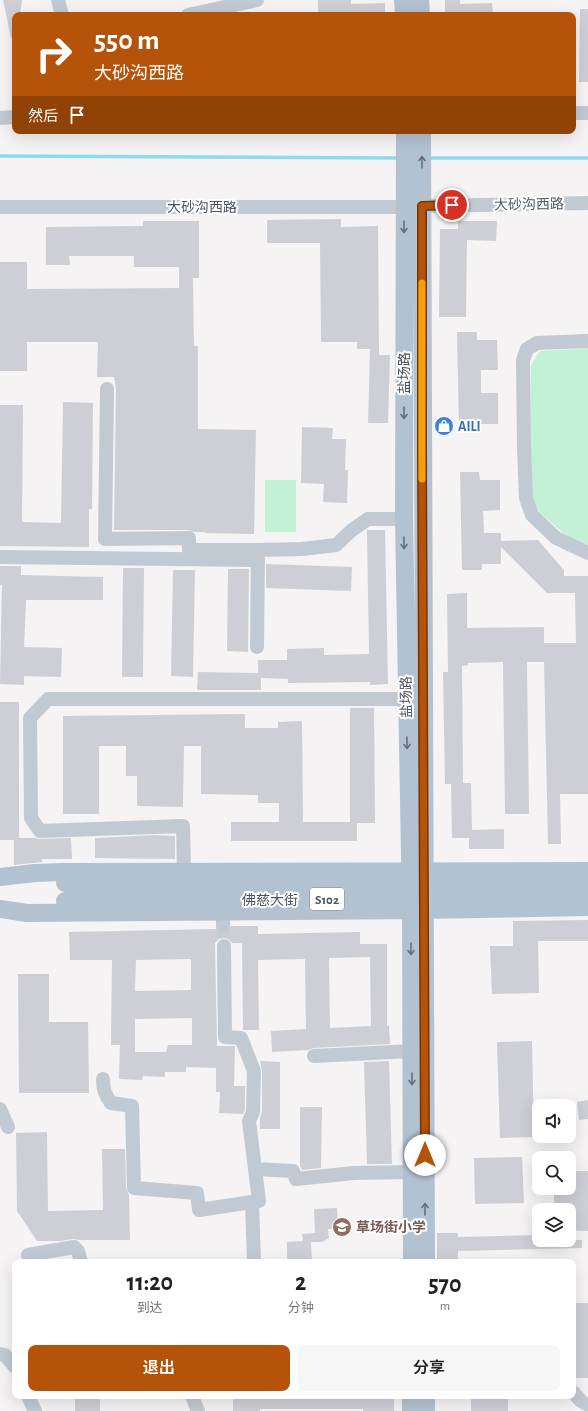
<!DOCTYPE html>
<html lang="zh">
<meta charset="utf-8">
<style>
body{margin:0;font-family:"Alegreya Sans","Noto Sans SC",sans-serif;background:#f6f6f6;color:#202124;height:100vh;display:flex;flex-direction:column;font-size:15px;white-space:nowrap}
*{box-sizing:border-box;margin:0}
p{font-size:13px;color:#757577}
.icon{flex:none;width:22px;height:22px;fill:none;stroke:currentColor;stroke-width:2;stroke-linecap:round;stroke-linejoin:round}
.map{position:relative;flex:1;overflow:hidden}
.sheet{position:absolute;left:12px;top:1259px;width:564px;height:140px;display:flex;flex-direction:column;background:#fff;border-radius:8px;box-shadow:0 4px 16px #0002}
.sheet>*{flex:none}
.top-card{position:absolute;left:12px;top:12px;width:564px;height:122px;border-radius:8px;box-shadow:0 4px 16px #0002;background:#b45309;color:#fff;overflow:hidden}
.fabs{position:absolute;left:532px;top:1099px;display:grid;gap:8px}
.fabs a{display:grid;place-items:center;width:44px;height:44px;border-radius:8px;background:#fff;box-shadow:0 4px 16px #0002;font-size:20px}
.pin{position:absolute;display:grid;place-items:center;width:34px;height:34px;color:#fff;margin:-17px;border:2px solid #fff;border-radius:50%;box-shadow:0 1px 4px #0007}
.me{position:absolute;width:44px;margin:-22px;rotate:0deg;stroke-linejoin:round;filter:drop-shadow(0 0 3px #0008)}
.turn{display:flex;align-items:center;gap:14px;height:84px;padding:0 16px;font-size:18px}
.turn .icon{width:52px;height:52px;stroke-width:2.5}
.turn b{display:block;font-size:28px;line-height:34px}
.then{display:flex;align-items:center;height:38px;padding:0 16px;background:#0003;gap:8px;font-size:15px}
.eta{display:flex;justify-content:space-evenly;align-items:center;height:68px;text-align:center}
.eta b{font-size:24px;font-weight:600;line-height:28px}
.action{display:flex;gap:8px;margin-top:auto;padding:8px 16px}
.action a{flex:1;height:46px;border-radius:8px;background:#b45309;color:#fff;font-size:16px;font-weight:600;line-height:46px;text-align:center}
.action a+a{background:#f6f6f6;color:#202124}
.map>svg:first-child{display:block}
.green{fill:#c3f1d5}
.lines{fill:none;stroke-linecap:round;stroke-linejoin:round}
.stream{stroke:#90daee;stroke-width:3.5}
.building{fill:#cdcfd5;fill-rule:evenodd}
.minor-tunnel{stroke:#caccce;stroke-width:14;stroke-dasharray:14 7;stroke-linecap:butt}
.minor{stroke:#c1cad2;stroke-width:14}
.major{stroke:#b3c2d1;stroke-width:18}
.major-bridge{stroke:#b3c2d1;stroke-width:18}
.oneway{stroke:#64717d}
.route-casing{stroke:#753606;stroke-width:10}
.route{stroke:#b45309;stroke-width:7}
.slow{stroke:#f59e0b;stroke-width:7}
.labels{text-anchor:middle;stroke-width:4;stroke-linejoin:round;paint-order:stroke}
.shield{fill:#fff;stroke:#808990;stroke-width:1}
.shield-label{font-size:13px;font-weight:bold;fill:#4a5661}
.street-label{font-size:14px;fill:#4a5661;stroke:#fff}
.shop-label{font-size:14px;font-weight:bold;fill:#366cbe;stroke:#fff;text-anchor:start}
.education-label{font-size:14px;font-weight:bold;fill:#785e54;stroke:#fff;text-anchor:start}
</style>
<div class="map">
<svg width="588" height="1411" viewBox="0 0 588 1411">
<rect width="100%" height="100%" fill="#f5f3f3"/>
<path class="green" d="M588,348V545L568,537L537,510L530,489L531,365L540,351Z
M265,480H296V532H265Z"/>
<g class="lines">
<path class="stream" d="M0,156L399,158
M427,158H588"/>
</g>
<path class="building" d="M3,0H22L20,15H15V37L11,38Z
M318,0H351V4L385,3V15H318Z
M445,0H460V4L492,3L493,15H445Z
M580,9H588V82H579Z
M341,219V227L378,226L379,355H390L388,423H368L370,349H357V342H321L320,243H267V220Z
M143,221H199V278H193L194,346H198V429L256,430L254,534L205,533V532H194L189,530H114L116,389L114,377H97L98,342H27V371H0V262H27V289L179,288V267H134V256H69L70,265H46V227L143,226Z
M458,221H497L496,241L467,240L466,317H439L440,229H458Z
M457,332H477V340H497L498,370H481V393H498V424H479V430H459Z
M63,402L93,403L92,509H89V547L0,546V405H23L22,522L61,523Z
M302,427L333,428L332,439H346L345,470H348L347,503L323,502L324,484L301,483Z
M460,472H479L480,480H500V510L483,511L484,533H501V541L538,540L564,570V576H588V794H560L561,844H548L544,662H527L529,814H505L503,662L468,663V665L462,666L463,783H471L472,830L504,829V849H469V838H452L451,784H445L443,672H448L447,594L467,593V628L544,627V643H576L575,593H547L501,547V564H482V570H462Z
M367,530H385L388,684L370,685V682L288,683V679L261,678V690H197L198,672L258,673V660H287V649L324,648V655L369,654Z
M266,564L352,567L351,591L266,588Z
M0,566H21V575L103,577V600H26L24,647L62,648L61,677L24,676V685L0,684L2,585H0Z
M123,568H144L143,677H122Z
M228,569H249L248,652L227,651Z
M173,570H195L193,677L171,676Z
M0,702H19V838H35L40,839L71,838L72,859H42V862L14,865V840H0Z
M350,708H374L375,823H357V841H231V822H279V803H258V795L201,794V746H184L183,807L137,806V776H126V746H99V814H63V716L245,714V728H278V722L302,721L303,822H350Z
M155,835L175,836V859L95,858V838Z
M588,920V941H538L539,993L492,994L490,946H513V921Z
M231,926H258V934L360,932V944H387V1026L389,1025L390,1044L314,1048L308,1050L272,1052L271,1031L306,1029L305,959L258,960L259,1030H243L242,943H232L228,939L224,938L219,939L215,943L217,1046H235L234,1086H245V1110L243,1114L219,1113L220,1092H216V1068L186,1067V1072H165V1077L143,1076L142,1080L119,1079L120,1045H111L112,960H70L69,932L217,929L223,932L228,931ZM370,957L371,1026L330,1028L329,958ZM191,959V990L135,991L136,960ZM192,1018V1045H168L166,1052H135V1019Z
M18,974H49V1022H88L89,1093H19Z
M532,1041L534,1137L500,1138L497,1042Z
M260,1061L280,1062V1129H260V1118L262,1112V1071Z
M389,1061L392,1164H367L364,1062Z
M588,1100V1119L579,1120L577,1102Z
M300,1107H322L321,1168L302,1170L300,1166Z
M47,1132L48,1211L103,1210L102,1149H125L126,1188L129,1195L130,1240H79L73,1239L60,1241H37L17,1211L16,1133Z
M522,1157L524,1203L475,1204L474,1158Z
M569,1171H588V1231L569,1230V1210H554V1188H569Z
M337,1208L338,1229H328L329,1238L322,1242H311L312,1262H287V1242L303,1241L302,1234L315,1233L314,1209Z
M437,1233H458V1237L539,1235V1240H582V1248L458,1251V1262H437Z
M573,1303H588V1378H573Z
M75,1396H100V1411H75Z
M233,1396H394V1411H363V1409H260V1411H233Z
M471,1396H508V1411H471Z"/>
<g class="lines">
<path class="minor-tunnel" d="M223,924L224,946"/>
<path class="minor" d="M58,0L62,15
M188,15L257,0
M573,113H588
M0,118L15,117
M422,206L588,203
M0,207H404
M588,341L537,343L527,349L523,360L524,447L526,498L532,515L556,538L588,553
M107,389L105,539L189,538V550H258
M0,557L258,560
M257,647L258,550L302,549L336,545L352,530L368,519H404
M184,871L183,826L40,831L31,818L30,718L48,699H406
M223,912V924
M314,1056L412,1051
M103,1079C103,1089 105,1095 111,1103L132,1106L134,1188L197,1193L199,1210L259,1201L249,1121L253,1112L254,1071L241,1038L225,1037L224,946
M0,1109L8,1127
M255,1169L293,1171L296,1179L354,1173L412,1172
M252,1202L254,1262
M28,1255L74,1247L78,1251L81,1262
M0,1354L5,1355L15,1367
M573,1392L581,1401L588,1405
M28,1396L35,1411
M192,1396L198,1411"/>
<path class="major" d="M403,0L404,15
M420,0L421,15
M405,131L404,519L411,910L412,1262
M422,131L426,1262
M0,877L35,873L62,872L588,871
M0,909L27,913L424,910L588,907
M426,1396V1411
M411,1411V1396"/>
<path class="major-bridge" d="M65,883H588
M65,901L588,897"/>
</g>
<defs><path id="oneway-shaft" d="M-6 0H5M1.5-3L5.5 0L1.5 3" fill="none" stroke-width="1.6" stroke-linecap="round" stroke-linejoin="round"/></defs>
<g class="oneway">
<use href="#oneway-shaft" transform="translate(422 162) rotate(-90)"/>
<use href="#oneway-shaft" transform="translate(404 227) rotate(90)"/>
<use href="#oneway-shaft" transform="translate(404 413) rotate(90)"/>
<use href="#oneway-shaft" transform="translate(404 543) rotate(89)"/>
<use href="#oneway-shaft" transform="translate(407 743) rotate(89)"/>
<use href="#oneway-shaft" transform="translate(411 949) rotate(90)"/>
<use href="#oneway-shaft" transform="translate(412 1079) rotate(90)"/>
<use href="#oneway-shaft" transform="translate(425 1209) rotate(-90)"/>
</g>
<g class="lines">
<g class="route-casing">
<path id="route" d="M425,1155L422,451V206L452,205"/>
</g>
<use href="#route" class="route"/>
<path class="slow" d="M422,479V283"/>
</g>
<defs>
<g id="shop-disc" transform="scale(1)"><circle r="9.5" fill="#3f7fe0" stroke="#fff"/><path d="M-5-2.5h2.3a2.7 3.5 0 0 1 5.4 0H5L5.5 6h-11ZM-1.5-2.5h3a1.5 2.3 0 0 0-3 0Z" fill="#fff"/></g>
<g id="school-disc" transform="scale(1)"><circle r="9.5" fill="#8d6e63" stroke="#fff"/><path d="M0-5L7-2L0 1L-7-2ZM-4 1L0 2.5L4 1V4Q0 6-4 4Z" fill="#fff"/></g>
</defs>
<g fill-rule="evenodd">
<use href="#shop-disc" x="444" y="426"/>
<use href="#school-disc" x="342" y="1227"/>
</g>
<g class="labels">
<rect class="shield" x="310" y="888" width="34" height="22" rx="3"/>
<g class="shield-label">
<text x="327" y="904">S102</text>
</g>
<g class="street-label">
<text transform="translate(529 204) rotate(-1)" y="5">大砂沟西路</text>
<text x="202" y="212">大砂沟西路</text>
<text transform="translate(404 373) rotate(-90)" y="5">盐场路</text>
<text transform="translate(406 697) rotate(-91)" y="5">盐场路</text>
<text x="270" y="905">佛慈大街</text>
</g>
<g class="shop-label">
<text x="458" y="431">AILI</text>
</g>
<g class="education-label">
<text x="356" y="1232">草场街小学</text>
</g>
</g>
</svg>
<div class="fabs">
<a><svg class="icon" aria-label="sound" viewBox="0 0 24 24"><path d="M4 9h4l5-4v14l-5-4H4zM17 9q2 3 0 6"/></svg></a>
<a><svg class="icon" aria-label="search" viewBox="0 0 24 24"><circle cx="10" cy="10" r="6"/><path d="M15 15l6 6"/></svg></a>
<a><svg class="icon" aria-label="layers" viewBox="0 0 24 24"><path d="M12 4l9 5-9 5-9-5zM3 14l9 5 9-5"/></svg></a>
</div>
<div class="pin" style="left:452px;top:205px;background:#d93025"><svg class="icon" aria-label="arrive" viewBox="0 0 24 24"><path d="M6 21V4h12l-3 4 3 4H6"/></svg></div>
<svg class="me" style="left:425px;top:1155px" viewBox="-20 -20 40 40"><circle r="19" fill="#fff"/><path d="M0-13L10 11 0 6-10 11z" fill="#b45309"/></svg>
<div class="top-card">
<div class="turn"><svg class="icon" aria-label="right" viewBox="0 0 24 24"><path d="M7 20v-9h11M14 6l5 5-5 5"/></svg><div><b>550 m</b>大砂沟西路</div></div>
<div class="then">然后<svg class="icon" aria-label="arrive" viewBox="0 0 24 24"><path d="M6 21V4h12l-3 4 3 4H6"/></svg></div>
</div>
<section class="sheet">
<div class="eta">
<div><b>11:20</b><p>到达</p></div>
<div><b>2</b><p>分钟</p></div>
<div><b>570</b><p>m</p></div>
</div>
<div class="action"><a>退出</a><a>分享</a></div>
</section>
</div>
